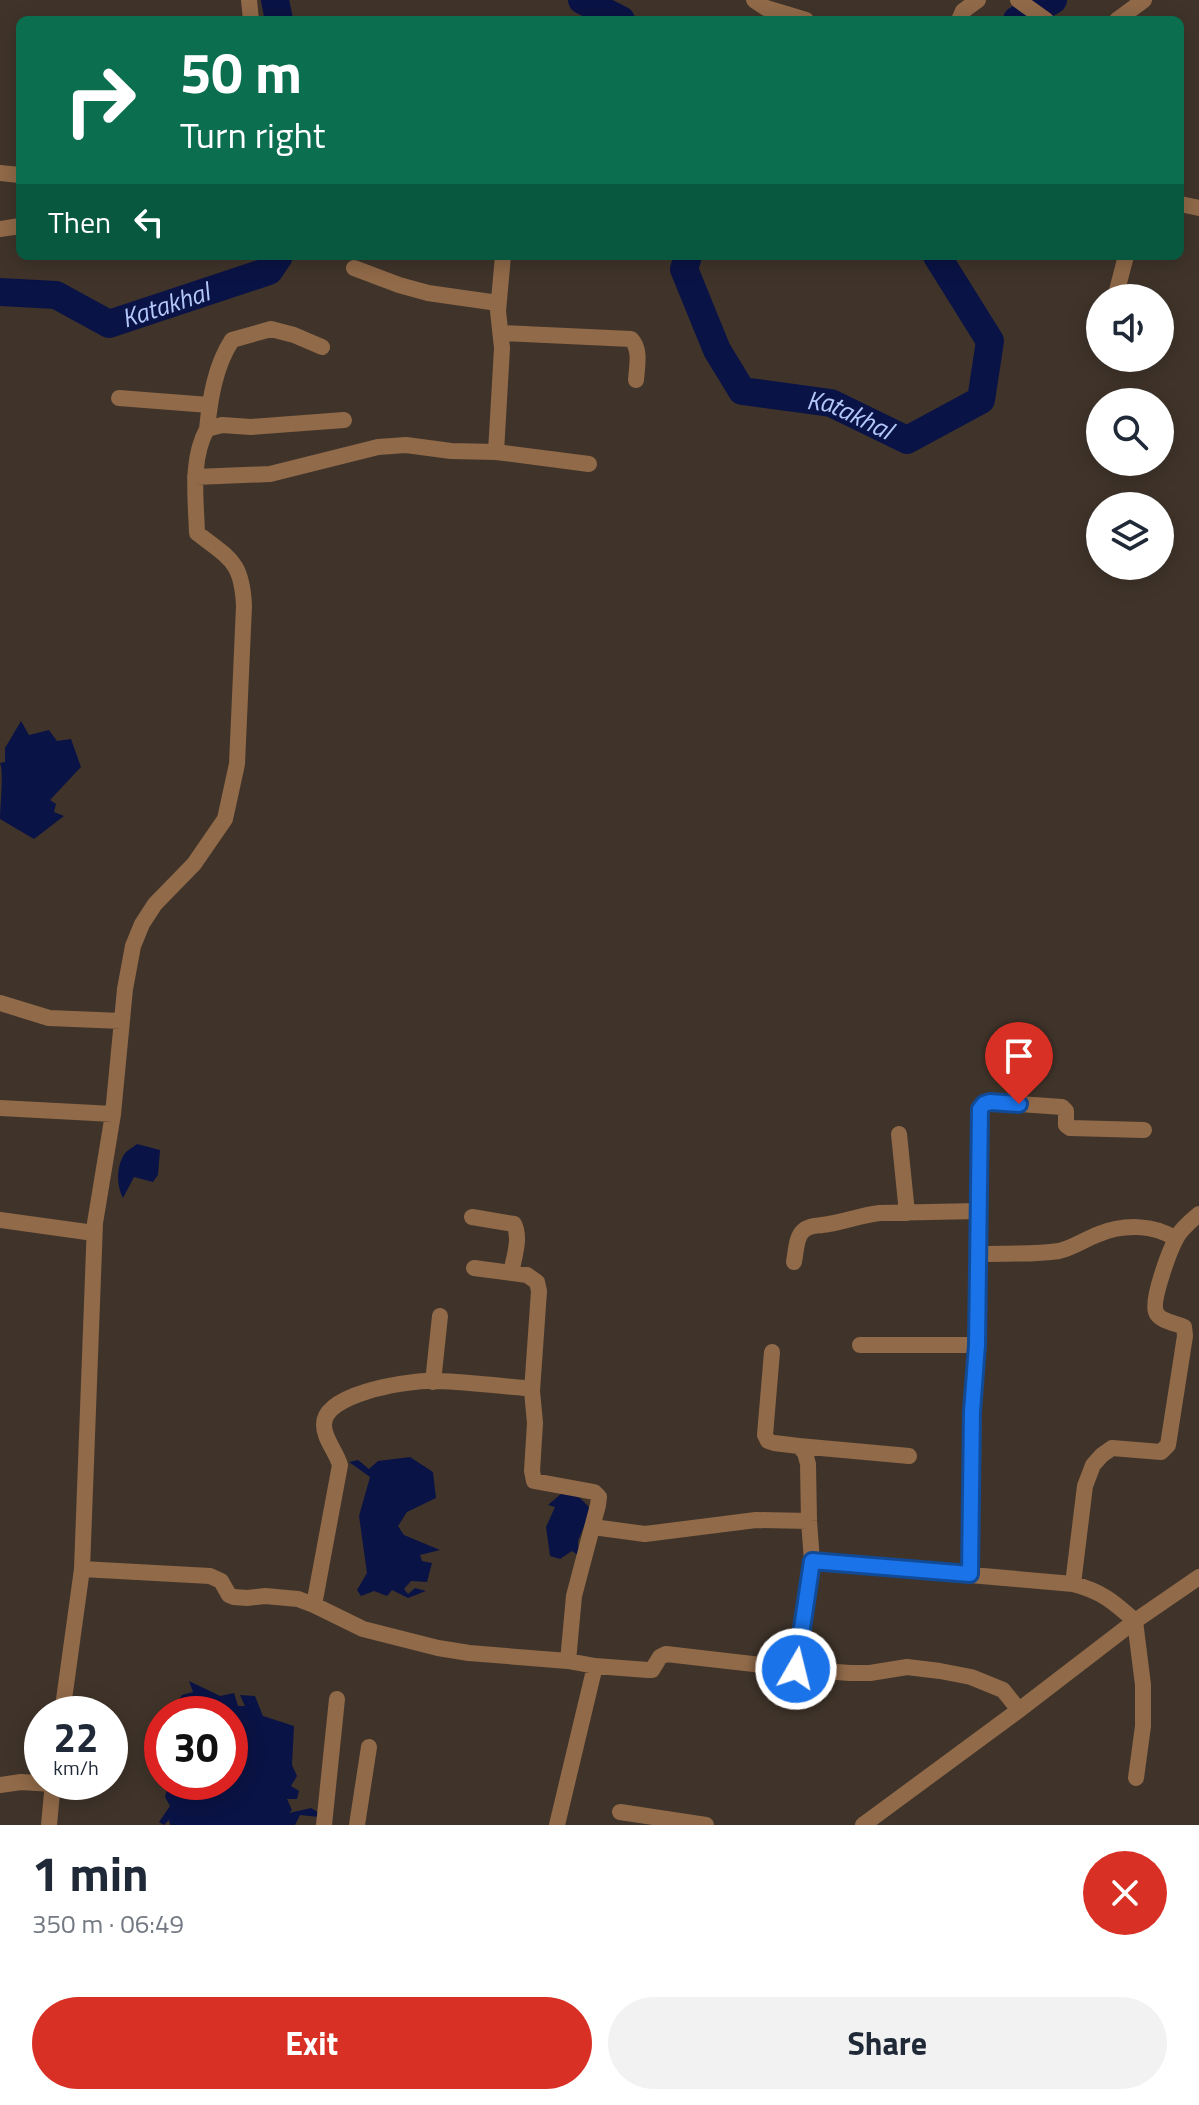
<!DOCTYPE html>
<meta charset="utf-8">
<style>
body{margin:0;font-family:"Titillium Web",sans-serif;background:#f2f2f3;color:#1f2937;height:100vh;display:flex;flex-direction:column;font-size:30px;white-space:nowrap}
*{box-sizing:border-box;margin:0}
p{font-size:26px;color:#747a83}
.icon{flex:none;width:44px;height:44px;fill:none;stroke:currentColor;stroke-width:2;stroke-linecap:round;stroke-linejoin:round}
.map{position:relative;height:1825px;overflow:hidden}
.side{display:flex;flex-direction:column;background:#fff;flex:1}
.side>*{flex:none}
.hud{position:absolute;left:16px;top:16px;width:1168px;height:244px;border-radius:12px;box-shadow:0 4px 20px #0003;background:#0b6e4f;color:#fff;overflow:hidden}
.fabs{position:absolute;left:1086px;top:284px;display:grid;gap:16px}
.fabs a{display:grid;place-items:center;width:88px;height:88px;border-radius:50%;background:#fff;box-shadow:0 4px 20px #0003;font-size:40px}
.speed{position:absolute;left:24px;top:1696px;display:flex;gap:16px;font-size:40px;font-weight:700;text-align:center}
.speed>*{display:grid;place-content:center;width:104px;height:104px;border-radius:50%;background:#fff;box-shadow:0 4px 20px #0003;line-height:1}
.speed small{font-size:20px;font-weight:400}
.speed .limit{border:12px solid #d22;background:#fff;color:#111}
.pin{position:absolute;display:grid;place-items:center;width:68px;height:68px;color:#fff;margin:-82px -34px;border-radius:50% 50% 50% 0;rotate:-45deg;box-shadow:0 0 8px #0007}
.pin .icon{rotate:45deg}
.me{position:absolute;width:88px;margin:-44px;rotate:8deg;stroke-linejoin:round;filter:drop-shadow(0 0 6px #0008)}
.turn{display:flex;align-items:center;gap:28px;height:168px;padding:0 32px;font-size:36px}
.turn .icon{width:104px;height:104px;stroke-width:2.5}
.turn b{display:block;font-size:56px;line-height:68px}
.then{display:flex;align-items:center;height:76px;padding:0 32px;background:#0003;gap:16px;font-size:30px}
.round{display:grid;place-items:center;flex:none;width:84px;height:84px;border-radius:42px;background:#f2f2f3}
.headline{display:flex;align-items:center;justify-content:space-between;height:136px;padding:0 32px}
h1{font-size:48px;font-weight:700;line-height:60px}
.primary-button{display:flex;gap:16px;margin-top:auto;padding:16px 32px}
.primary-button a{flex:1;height:92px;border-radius:48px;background:#d93025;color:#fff;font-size:32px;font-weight:700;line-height:92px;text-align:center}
.primary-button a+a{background:#f2f2f3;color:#1f2937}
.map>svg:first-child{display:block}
.water{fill:#0a1345}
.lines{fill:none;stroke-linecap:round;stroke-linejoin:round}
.river{stroke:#0a1345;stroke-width:28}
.minor{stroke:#916a49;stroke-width:16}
.tertiary{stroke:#916a49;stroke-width:16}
.route-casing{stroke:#114b97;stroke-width:20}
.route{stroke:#1a73e8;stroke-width:14}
.labels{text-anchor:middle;stroke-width:7;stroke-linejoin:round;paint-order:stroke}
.water-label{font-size:26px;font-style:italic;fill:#b4c7fa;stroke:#352a20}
</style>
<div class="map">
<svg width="1199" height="1825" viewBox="0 0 1199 1825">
<rect width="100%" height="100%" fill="#40342a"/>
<path class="water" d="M21,721L29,735L49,730L57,741L71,739L81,767L50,800L56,804L54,812L64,816L34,839L0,819C0,805 4,772 0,763L5,762V748Z
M137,1144L160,1150L158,1175L153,1182L134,1177L123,1198C116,1186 116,1164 126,1152C129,1149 134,1147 137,1144Z
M410,1457L433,1472L436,1498L407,1512L398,1526L404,1535L440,1550L420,1555L422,1561L432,1563L427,1582L411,1581L404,1589L408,1594L415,1588L426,1591L408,1598L392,1590L387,1596L374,1591L361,1596L357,1590L367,1573L359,1516L370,1477L349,1462L358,1460L369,1469L378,1461Z
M562,1493L579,1497L591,1509L578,1541L579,1556L572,1551L560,1559L550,1556L546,1527L555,1507L548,1505Z
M189,1681L220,1696L234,1693L238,1706H245L240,1695L255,1696L263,1716L294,1726L292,1765L297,1776L291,1786L299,1791L297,1799H287L292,1810L289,1813L311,1808L328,1818L300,1815L295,1825H170L169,1820L164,1825L159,1822L170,1806L165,1797L169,1782H230V1714H172L171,1711L182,1695L193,1692Z"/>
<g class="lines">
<g class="river">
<path d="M275,0L279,20"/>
<path d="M582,0L621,20"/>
<path d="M1017,20L1053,0"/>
<path id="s1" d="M688,256L684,269L717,350L742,391L831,403L907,440L981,400L990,341L937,256"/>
<path id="s2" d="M0,292L56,295L109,324L269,271L279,256"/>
</g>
<path class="minor" d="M249,0L251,20
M754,0L766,8L806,20
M1018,0L1046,20
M959,20L963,11L978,0
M1117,20L1144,0
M0,173L20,175
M1180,204L1199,208
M0,229L20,226
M354,268L399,285L428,293L498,303
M1115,298L1126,256
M501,333L631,339C641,349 637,366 636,380
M119,398L209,405
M207,429C210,399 215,366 232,340L271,329L294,335L322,347
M496,452L502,348L498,311L503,256
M195,477L270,474L378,447L406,445L451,451L496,452L589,464
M0,1003L49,1018L122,1021
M0,1108L113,1114
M899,1134L907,1213
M472,1217L514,1224C521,1238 514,1257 511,1273
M0,1220L94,1233
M978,1254C1004,1253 1033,1255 1059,1251C1073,1248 1085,1239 1099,1234C1123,1224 1154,1224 1176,1239
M794,1262C796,1252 796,1237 803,1231C808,1226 815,1226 822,1225C842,1223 860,1215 880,1213L979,1211
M474,1268L527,1275L537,1282L539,1291L532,1391
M860,1345H977
M772,1352L765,1435L768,1441L774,1443L799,1446L805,1453L808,1464L809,1521L812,1561L796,1669L850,1673H870L907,1667L940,1671L971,1677L1003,1690L1019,1710
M433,1382L440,1316
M799,1446L909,1456
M593,1527L645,1534L756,1520L809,1521
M812,1561L1073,1584C1101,1591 1114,1602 1135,1621L1143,1685V1726L1136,1778
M82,1569L210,1576L221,1581L229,1595L234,1597L247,1598L265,1596L298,1599L314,1605L363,1629L438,1648L469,1653L568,1661L595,1666L648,1670H652L660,1657L666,1654L796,1669
M970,1574L972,1412L977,1345L980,1109L984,1104L990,1102L1062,1107L1066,1111V1125L1070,1128L1144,1130
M1073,1584L1085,1486L1093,1465L1102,1455L1112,1448L1161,1452L1168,1445L1185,1336L1184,1327C1175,1323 1159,1321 1156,1312C1151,1300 1170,1249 1177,1237C1182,1228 1191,1221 1199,1214
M314,1605L340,1465C336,1451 324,1439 324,1425C323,1394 403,1382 426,1381C459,1380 493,1386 526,1388L532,1391L535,1423L532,1471L534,1481L594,1492L599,1497L598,1505L574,1596L568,1661
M62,1714L82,1569L95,1223L113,1114L125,989L133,946L142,924L155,904L194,864L225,819L237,764L244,606C242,561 230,559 197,533C196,499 190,460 207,429L222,425L251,427L344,420
M0,1785L21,1782L53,1784
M620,1812L706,1825
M49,1825L53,1782
M324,1825L337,1699
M357,1825L369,1747
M557,1825L595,1666"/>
<path class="tertiary" d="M863,1825L1019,1710L1135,1621L1199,1577"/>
</g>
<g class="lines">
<g class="route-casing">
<path id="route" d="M796,1669L812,1561L970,1574L972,1412L977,1345L980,1109L984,1104L990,1102L1019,1104"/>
</g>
<use href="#route" class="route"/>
</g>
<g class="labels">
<g class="water-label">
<text dy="9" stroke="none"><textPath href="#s2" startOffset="176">Katakhal</textPath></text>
<text dy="9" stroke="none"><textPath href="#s1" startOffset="260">Katakhal</textPath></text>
</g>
</g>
</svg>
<div class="fabs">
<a><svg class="icon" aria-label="sound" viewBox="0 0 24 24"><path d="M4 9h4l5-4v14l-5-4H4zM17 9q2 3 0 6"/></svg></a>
<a><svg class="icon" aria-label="search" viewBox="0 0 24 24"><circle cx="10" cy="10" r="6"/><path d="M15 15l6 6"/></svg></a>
<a><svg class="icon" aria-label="layers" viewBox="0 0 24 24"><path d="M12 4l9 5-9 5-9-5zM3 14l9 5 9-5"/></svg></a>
</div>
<div class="speed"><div>22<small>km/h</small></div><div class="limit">30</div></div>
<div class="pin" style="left:1019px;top:1104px;background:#d93025"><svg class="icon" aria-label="arrive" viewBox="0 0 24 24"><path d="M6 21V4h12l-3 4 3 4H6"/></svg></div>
<svg class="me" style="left:796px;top:1669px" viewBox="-20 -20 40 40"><circle r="17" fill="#1a73e8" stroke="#fff" stroke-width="3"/><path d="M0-11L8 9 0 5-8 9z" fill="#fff"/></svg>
<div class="hud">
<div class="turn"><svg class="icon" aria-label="right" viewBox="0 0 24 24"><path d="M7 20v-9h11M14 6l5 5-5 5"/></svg><div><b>50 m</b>Turn right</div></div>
<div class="then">Then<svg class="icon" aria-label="left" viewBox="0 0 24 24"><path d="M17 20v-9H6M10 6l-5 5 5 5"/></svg></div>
</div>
</div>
<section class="side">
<div class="headline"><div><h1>1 min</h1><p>350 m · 06:49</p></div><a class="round" style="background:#d93025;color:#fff"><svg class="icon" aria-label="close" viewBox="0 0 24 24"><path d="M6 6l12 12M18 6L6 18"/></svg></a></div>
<div class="primary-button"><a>Exit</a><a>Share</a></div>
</section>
